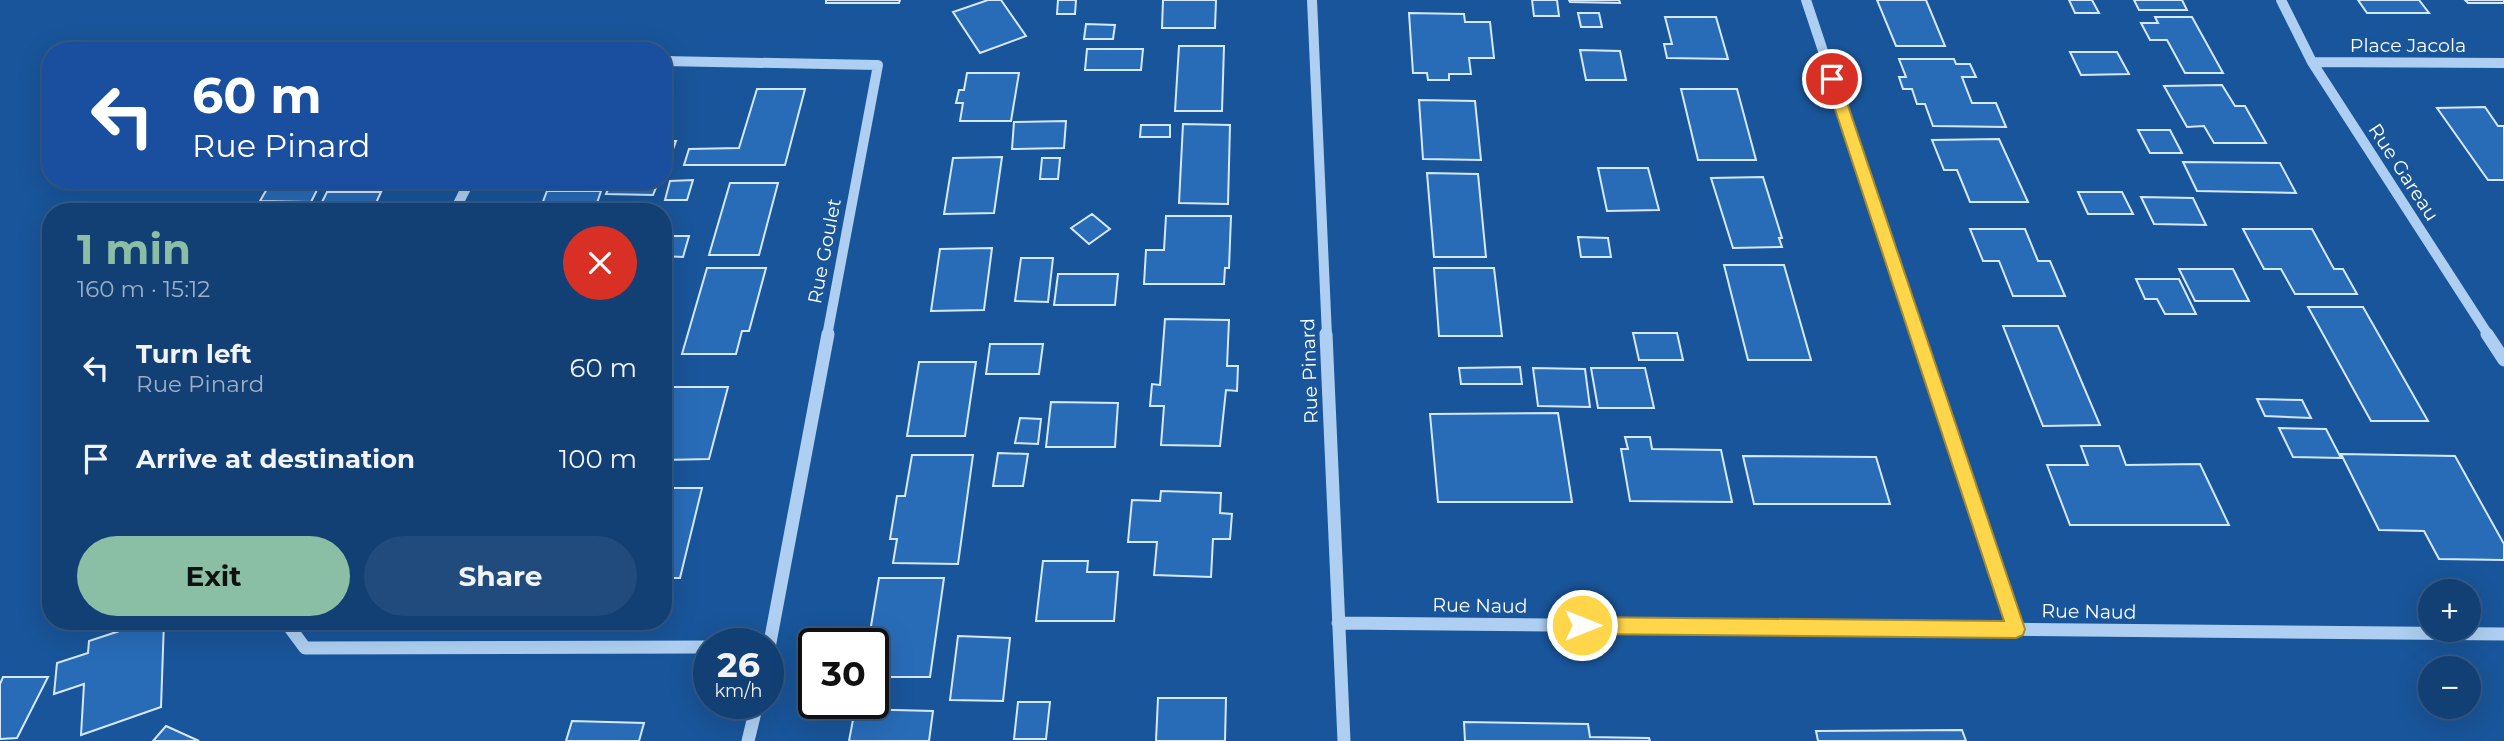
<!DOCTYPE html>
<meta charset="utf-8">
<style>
body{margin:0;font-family:Montserrat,sans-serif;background:#204b7c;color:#f1f3f6;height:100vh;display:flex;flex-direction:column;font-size:26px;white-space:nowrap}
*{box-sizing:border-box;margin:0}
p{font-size:23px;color:#9dafc5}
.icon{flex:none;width:38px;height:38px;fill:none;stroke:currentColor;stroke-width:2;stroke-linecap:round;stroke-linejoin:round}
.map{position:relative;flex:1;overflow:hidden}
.panel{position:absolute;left:42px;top:203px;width:630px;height:427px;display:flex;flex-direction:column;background:#134074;border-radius:28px;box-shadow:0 7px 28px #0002,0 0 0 2px #325986}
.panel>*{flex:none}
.banner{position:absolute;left:42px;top:42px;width:630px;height:147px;border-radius:28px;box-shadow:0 7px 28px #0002,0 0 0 2px #325986;background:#1a4fa0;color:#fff;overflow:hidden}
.controls{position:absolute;left:2418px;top:579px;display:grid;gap:14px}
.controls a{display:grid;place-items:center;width:63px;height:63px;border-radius:50%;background:#134074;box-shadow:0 7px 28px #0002,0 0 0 2px #325986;font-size:35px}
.speed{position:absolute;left:693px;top:628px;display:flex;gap:14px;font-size:35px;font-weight:700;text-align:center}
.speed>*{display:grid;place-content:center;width:91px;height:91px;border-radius:50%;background:#134074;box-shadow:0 7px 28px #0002,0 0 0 2px #325986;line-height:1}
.speed small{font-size:18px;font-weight:400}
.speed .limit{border:4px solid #111;border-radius:10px;background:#fff;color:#111}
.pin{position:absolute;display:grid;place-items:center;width:60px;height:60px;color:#fff;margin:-30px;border:4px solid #fff;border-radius:50%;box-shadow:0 2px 7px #0007}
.me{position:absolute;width:77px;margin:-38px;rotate:90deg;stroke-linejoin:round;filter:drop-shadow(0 0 5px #0008)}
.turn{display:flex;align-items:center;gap:24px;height:147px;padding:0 35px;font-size:32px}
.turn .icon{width:91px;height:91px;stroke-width:2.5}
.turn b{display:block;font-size:49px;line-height:60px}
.round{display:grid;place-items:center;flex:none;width:74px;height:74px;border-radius:37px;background:#204b7c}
.overview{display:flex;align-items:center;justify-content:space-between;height:119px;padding:0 35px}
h1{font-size:42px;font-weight:700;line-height:52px;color:#8abfa5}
.primary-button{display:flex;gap:14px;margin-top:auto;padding:14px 35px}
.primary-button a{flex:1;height:80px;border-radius:42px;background:#8abfa5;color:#111;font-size:28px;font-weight:700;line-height:80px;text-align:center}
.primary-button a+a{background:#204b7c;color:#f1f3f6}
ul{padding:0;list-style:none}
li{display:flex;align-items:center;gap:21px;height:91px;padding:0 35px}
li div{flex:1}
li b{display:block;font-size:26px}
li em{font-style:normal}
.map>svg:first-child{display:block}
.building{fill:#286cb8;stroke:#d6e8fc;stroke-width:2}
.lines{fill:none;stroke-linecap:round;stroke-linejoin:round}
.minor-far1{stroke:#aecff1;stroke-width:10}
.minor{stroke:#aecff1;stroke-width:13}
.route{fill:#ffd54a;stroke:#a68a30;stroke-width:2}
.labels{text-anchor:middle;stroke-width:7;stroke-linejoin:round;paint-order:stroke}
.street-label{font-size:19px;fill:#fff;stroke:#19559a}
</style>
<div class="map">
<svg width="2504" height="741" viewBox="0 0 2504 741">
<rect width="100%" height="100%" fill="#19559a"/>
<path class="building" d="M826,0H900L899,3H826Z
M988,0H1001L1026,36L980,53L953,12Z
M1058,0H1076L1075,14H1057Z
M1163,0H1216L1215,28H1162Z
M1532,0H1557L1559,16H1534Z
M1569,0H1619L1620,3L1570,2Z
M1877,0H1926L1945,46H1896Z
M2069,0H2092L2099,13H2075Z
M2134,0H2182L2187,10H2139Z
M2358,0H2419L2429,13H2367Z
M2465,0H2504V3H2468Z
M1409,13L1464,14L1465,22H1490L1494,58H1469L1471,74H1449V80H1428L1427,73H1413Z
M1578,13H1599L1602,27H1581Z
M1665,17H1716L1728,59L1667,58L1664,44H1672Z
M2155,17H2192L2223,73H2185L2167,40H2150L2141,23H2158Z
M1086,24L1115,25L1113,39H1084Z
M1179,46H1224L1222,111H1175Z
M1087,49H1143L1141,70H1085Z
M1580,50L1620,51L1626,80H1586Z
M2070,52H2117L2129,74L2081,75Z
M1899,59H1954L1956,64H1970L1976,77H1962L1972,103H1996L2006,127L1933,126L1925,104H1917L1912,89H1903L1899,77H1906Z
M967,73H1019L1011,121H960L963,103H956L959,90H964Z
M2222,85L2235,106H2245L2266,143H2214L2204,126L2187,127L2164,86Z
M757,89H805L785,165H684L689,149L739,148Z
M1681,89H1737L1756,160H1698Z
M1419,100L1475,101L1481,160L1423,159Z
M2485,107L2498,126H2504V180H2488L2437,108Z
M1066,121L1064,148L1012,149L1014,122Z
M1183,124L1230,125L1228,204L1179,203Z
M1141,125H1170V137H1140Z
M2138,130H2170L2182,153H2150Z
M1999,139L2028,202H1970L1957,170H1944L1932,140Z
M663,141H676L667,166H663Z
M1002,157L994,213L944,214L953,158Z
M1042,158H1060L1058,179H1040Z
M2183,162L2280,163L2296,193L2197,191Z
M1598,168H1648L1659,210L1607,211Z
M1427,173L1478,174L1486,257H1434Z
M1763,177L1782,238H1779L1782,247L1733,248L1711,178Z
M272,180H322L311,202L260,201Z
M612,180H659L653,195L606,194Z
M693,180L687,200H665L670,181Z
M730,183H778L759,255H709Z
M547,191H601L594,212H539Z
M327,192H381L372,212H317Z
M2078,192H2122L2133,214H2088Z
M2141,197L2193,198L2206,225L2154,224Z
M1092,214L1110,229L1089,244L1071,228Z
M1166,216H1231L1229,268H1225L1224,284H1144L1146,250H1164Z
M1970,229H2025L2038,261H2050L2065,296H2013L1999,261H1983Z
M2243,229H2312L2334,269H2343L2357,294H2295L2281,269H2264Z
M663,236H689L683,257L663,256Z
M1578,237L1608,238L1611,257H1581Z
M992,248L984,310L931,311L940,249Z
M1021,258H1053L1048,302L1015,301Z
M1724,265H1784L1811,360H1748Z
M707,268H766L749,331H742L736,354H682Z
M1434,268H1494L1502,336H1439Z
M2179,269H2233L2249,301H2195Z
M1058,274H1118L1115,305H1054Z
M2136,279H2179L2196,314H2165L2157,299H2145Z
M2308,307H2363L2428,421H2371Z
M1165,319L1229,320L1227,366H1238L1237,391L1226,390L1220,446L1161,445L1164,406H1150L1152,384L1160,385Z
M2003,326H2058L2100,425L2043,426Z
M1633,333H1677L1683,360H1639Z
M990,344H1043L1039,374H986Z
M919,362H976L965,436H907Z
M1520,367L1522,384H1461L1459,368Z
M1533,368L1585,369L1590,407L1538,406Z
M1591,368H1645L1654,408H1598Z
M672,387H728L709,459L663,460V418Z
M2257,399L2302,400L2311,418L2265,416Z
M1051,402L1118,403L1115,447H1046Z
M1558,413L1572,502H1438L1430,414Z
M1020,418L1041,419L1038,444L1015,443Z
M2279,428L2326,429L2341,458L2293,457Z
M1625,437H1650L1652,449L1721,450L1732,502L1630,501L1621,449H1628Z
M2081,446H2119L2126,465L2200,464L2229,525H2070L2047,465H2088Z
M998,453L1028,454L1023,486H993Z
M2341,454L2455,456L2504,544V560L2439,559L2424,531L2379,530Z
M912,455H973L958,564L893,563L897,539H890L897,496H905Z
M1743,456L1876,457L1890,504H1754Z
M663,488H702L680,578H663Z
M1161,491L1221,493L1220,513L1232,514L1230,539H1213L1211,577L1154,575L1157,542H1128L1132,500L1160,501Z
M1043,561H1088L1087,572H1118L1114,621H1036Z
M879,578H944L930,677H873V644H868Z
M150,621H164L161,707L81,735L84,684L54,694L57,663L88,653L89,641Z
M958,636L1010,638L1003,701L950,700Z
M3,677H48L17,738L0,739V684Z
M1158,698H1226L1225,741H1156Z
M1018,702H1050L1046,739H1014Z
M855,709L933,711L929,741H849Z
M572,721L644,723L639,741H566Z
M1464,722L1588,724L1590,737L1649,738L1650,741H1465Z
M166,726L199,741H153Z
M1962,730L1966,741H1818L1816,731Z"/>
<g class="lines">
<path class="minor-far1" d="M1312,0L1327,336
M1806,0L1918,336
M2281,0L2312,62L2489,336
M663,61L878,65L827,336
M2312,62L2504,63
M454,212L470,180"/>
<path class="minor" d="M1326,334L1344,741
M1918,334L2016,629
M2487,334L2504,360
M285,621L305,648L709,647
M1338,623L2504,634
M768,653L828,334
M748,741L757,704"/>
</g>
<path class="route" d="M1832,74L1839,79L2025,629L2023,635L2016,638L1582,634L1576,631L1573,625L1576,619L1582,617L2004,621L1825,79Z"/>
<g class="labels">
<g class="street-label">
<text x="2408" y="52">Place Jacola</text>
<text transform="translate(2404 172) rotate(57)" y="7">Rue Gareau</text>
<text transform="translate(824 251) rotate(-79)" y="7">Rue Goulet</text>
<text transform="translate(1309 371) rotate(-92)" y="7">Rue Pinard</text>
<text transform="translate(1480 605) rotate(1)" y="7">Rue Naud</text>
<text transform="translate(2089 611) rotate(1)" y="7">Rue Naud</text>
</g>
</g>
</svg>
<div class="controls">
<a>+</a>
<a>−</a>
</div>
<div class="speed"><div>26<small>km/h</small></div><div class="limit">30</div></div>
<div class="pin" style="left:1832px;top:79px;background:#d93025"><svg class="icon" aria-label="arrive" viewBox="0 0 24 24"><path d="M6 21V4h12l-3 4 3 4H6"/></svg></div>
<svg class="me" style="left:1582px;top:625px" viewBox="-20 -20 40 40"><circle r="17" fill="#ffd54a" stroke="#fff" stroke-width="3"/><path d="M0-11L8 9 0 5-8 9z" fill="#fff"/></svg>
<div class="banner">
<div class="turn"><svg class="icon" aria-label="left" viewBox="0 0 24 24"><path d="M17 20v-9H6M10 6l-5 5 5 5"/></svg><div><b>60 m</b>Rue Pinard</div></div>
</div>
<section class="panel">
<div class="overview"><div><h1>1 min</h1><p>160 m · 15:12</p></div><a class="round" style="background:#d93025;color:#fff"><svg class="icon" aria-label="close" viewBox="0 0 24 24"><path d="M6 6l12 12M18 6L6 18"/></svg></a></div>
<ul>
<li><svg class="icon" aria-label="left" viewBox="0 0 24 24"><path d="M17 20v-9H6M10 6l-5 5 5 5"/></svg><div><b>Turn left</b><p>Rue Pinard</p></div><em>60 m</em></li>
<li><svg class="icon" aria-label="arrive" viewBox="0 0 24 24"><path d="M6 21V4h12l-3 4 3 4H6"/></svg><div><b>Arrive at destination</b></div><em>100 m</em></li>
</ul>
<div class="primary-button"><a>Exit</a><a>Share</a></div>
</section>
</div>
